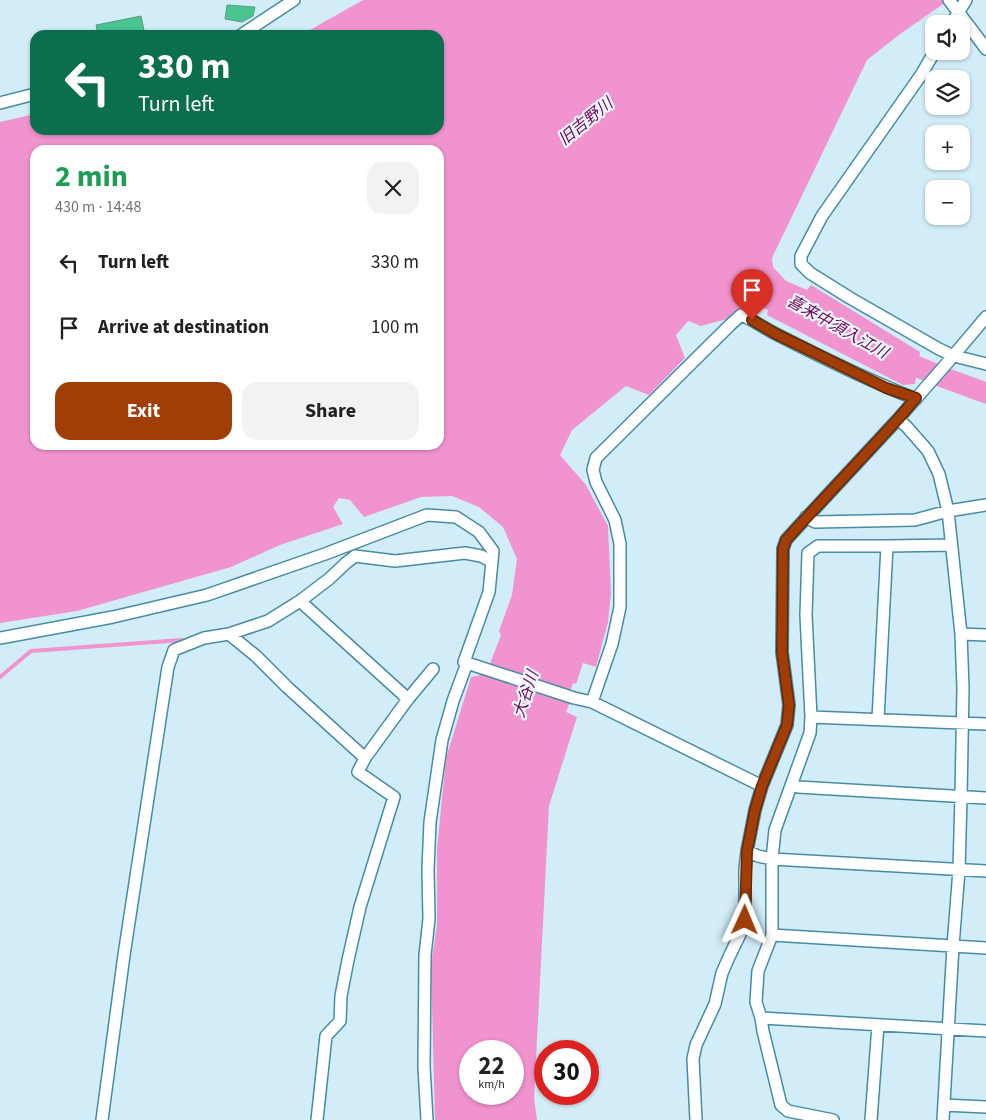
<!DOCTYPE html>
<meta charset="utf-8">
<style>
body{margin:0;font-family:"Source Sans 3","Noto Sans JP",sans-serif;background:#f2f2f2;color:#222;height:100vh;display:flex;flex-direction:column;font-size:19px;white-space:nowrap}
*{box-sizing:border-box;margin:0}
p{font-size:16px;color:#767676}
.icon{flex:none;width:28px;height:28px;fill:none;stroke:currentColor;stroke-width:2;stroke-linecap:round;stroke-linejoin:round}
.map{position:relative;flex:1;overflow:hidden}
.panel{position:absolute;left:30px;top:145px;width:414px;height:305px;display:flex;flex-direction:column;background:#fff;border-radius:15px;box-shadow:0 1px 4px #0004}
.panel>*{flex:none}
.guide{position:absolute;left:30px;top:30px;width:414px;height:105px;border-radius:15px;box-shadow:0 1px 4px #0004;background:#0b6e4f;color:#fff;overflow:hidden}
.tools{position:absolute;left:925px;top:15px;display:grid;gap:10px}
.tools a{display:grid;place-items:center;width:45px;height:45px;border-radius:10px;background:#fff;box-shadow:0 1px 4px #0004;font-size:25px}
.speed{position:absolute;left:459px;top:1040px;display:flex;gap:10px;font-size:25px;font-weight:700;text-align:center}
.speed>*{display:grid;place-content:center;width:65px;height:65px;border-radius:50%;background:#fff;box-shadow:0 1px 4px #0004;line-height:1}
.speed small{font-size:12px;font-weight:400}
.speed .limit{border:8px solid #d22;background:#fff;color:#111}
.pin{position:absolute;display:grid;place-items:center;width:42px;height:42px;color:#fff;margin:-51px -21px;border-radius:50% 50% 50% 0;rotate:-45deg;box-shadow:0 0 5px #0007}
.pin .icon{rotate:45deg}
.me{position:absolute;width:55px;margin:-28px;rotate:1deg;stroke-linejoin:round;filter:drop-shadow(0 0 4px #0008)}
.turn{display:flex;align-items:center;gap:18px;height:105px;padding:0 25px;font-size:22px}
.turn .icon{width:65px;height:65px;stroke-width:2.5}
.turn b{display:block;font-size:35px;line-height:42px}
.round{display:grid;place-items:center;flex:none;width:52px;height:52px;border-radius:15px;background:#f2f2f2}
.overview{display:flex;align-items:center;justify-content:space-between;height:85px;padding:0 25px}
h1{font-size:30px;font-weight:700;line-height:38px;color:#1e9e55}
.button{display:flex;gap:10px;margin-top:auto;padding:10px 25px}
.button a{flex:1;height:58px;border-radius:15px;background:#a13d06;color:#fff;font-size:20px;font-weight:700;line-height:58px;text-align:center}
.button a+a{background:#f2f2f2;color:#222}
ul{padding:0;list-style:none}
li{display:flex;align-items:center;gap:15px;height:65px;padding:0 25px}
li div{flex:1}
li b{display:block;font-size:19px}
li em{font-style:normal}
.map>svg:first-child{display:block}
.water{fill:#f193ce;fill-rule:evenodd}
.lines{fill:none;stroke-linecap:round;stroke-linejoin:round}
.stream{stroke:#f193ce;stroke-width:4}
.river{stroke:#f193ce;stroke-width:21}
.building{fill:#4ac592;stroke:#5e9d7f}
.minor-casing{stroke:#468ca3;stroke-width:14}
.minor{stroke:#fff;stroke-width:11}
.route-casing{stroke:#692804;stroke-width:12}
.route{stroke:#a13d06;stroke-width:9}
.labels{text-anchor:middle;stroke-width:4.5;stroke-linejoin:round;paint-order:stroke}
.water-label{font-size:16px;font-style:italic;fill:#770159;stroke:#ebf8fd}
</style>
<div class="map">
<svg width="986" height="1120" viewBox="0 0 986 1120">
<rect width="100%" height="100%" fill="#d2edf8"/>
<path class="water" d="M363,0H949L900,34L867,60L772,258L773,267L786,281L807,290L811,285L920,352L915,384L903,385L767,315L768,310L753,304L743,305L727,319L701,326L688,321L676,335L685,358L649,395L626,386L572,430L560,455L586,485L608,526L611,593L608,622L596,667L583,663L576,684L573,683L567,700L570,702L566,712L577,717L549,806L534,1098L537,1120H435L431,965L437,925V850L446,758L471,677L486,674L501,635L499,631L512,595L517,559L503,527L479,507L452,496L421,497L364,517L350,500L339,498L333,507L343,524L280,545L231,567L77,611L0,623V122L35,114V130H439V35H301ZM35,150H439V445H35ZM470,1051H512V1094H470Z"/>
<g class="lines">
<path class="stream" d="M0,677L31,651L182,640"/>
<path class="river" d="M891,356L945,378L986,393"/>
</g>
<path class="building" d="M227,5L255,7L253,16L242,22L225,19Z
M141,16L145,35H98L96,25Z"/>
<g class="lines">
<g class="minor-casing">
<path id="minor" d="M949,0C961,16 974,32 986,49
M951,24L966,0
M241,35L294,0
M935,51L921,75L822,216L801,256V264L810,273L850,298L939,349L954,356L986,364
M0,103L35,94
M898,419L907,427L928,451L939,474L948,511L961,634L963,688L961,797L959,870L953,946L986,948
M806,517L815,522L915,520L948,511L986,505
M300,601L408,699L433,669
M229,634L256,656L287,687L365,758L408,699
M961,634L986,635
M0,638L113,617L207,595L325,554L427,515L456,517L479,532L493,551L489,592L464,662L467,663L453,701L442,740L430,822L428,869L429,919L425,955L424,1067L427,1120
M467,663L574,698L592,702L762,786
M592,702L612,644L620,607V544L615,520L596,482L593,470L596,458L730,325L741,315C754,320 765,329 778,335C823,358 869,381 916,399
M811,717L986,724
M878,719L887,546
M791,785L798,787L986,798
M747,851L758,856L772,859L986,871
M772,935L953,946L943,1120
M761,1018L986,1031
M944,1105L986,1107
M102,1120L124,955L168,667L174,650L204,638L229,634L268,621L300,601L329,579L346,563L355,556L395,561L465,553L481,556L491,561
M317,1120L326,1036L340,1021L341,996L348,960L360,907L394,797L358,772L365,758
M696,1120L693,1059L696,1045L715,1004L722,973L729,957L742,930L745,920V869L747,851L755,810L762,786L787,725L789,705L782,652L783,549L786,540L795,530L898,419L948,362L986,317
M833,1120L788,1111L781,1105L763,1031L761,1018L756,1002L758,971L772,935V859L775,830L810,733L811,717L806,615L808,553L818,546H887L951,545
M871,1120L878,1025"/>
</g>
<use href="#minor" class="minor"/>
</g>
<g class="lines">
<g class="route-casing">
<path id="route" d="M745,920L747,851L755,810L762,786L787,725L789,705L782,652L783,549L786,540L795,530L898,419L916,398L886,388L870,380L776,334L752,320"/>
</g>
<use href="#route" class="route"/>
</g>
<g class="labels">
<g class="water-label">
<text transform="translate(585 121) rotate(-39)" y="6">旧吉野川</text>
<text transform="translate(838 326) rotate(29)" y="6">喜来中須入江川</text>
<text transform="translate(525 694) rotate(-72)" y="6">大谷川</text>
</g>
</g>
</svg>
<div class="tools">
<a><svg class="icon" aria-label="sound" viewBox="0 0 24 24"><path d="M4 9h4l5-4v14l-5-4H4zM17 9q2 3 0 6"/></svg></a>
<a><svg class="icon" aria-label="layers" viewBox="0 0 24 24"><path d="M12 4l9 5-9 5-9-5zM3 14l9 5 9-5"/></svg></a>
<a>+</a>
<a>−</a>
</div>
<div class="speed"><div>22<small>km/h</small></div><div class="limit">30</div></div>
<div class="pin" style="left:752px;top:320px;background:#d93025"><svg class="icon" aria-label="arrive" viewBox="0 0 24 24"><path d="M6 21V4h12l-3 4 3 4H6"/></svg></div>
<svg class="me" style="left:745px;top:920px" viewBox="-20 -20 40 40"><path d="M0-17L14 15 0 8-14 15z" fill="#a13d06" stroke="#fff" stroke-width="4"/></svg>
<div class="guide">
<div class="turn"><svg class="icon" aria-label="left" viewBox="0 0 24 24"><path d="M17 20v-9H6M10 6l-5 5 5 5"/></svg><div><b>330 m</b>Turn left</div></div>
</div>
<section class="panel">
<div class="overview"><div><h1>2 min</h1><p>430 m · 14:48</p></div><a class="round"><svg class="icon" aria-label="close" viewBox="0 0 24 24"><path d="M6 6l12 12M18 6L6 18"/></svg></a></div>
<ul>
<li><svg class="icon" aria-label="left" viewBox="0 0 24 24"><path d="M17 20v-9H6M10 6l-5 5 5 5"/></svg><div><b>Turn left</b></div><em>330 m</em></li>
<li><svg class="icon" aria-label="arrive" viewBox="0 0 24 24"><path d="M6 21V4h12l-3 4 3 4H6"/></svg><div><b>Arrive at destination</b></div><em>100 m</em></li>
</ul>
<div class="button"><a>Exit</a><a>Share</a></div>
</section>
</div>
